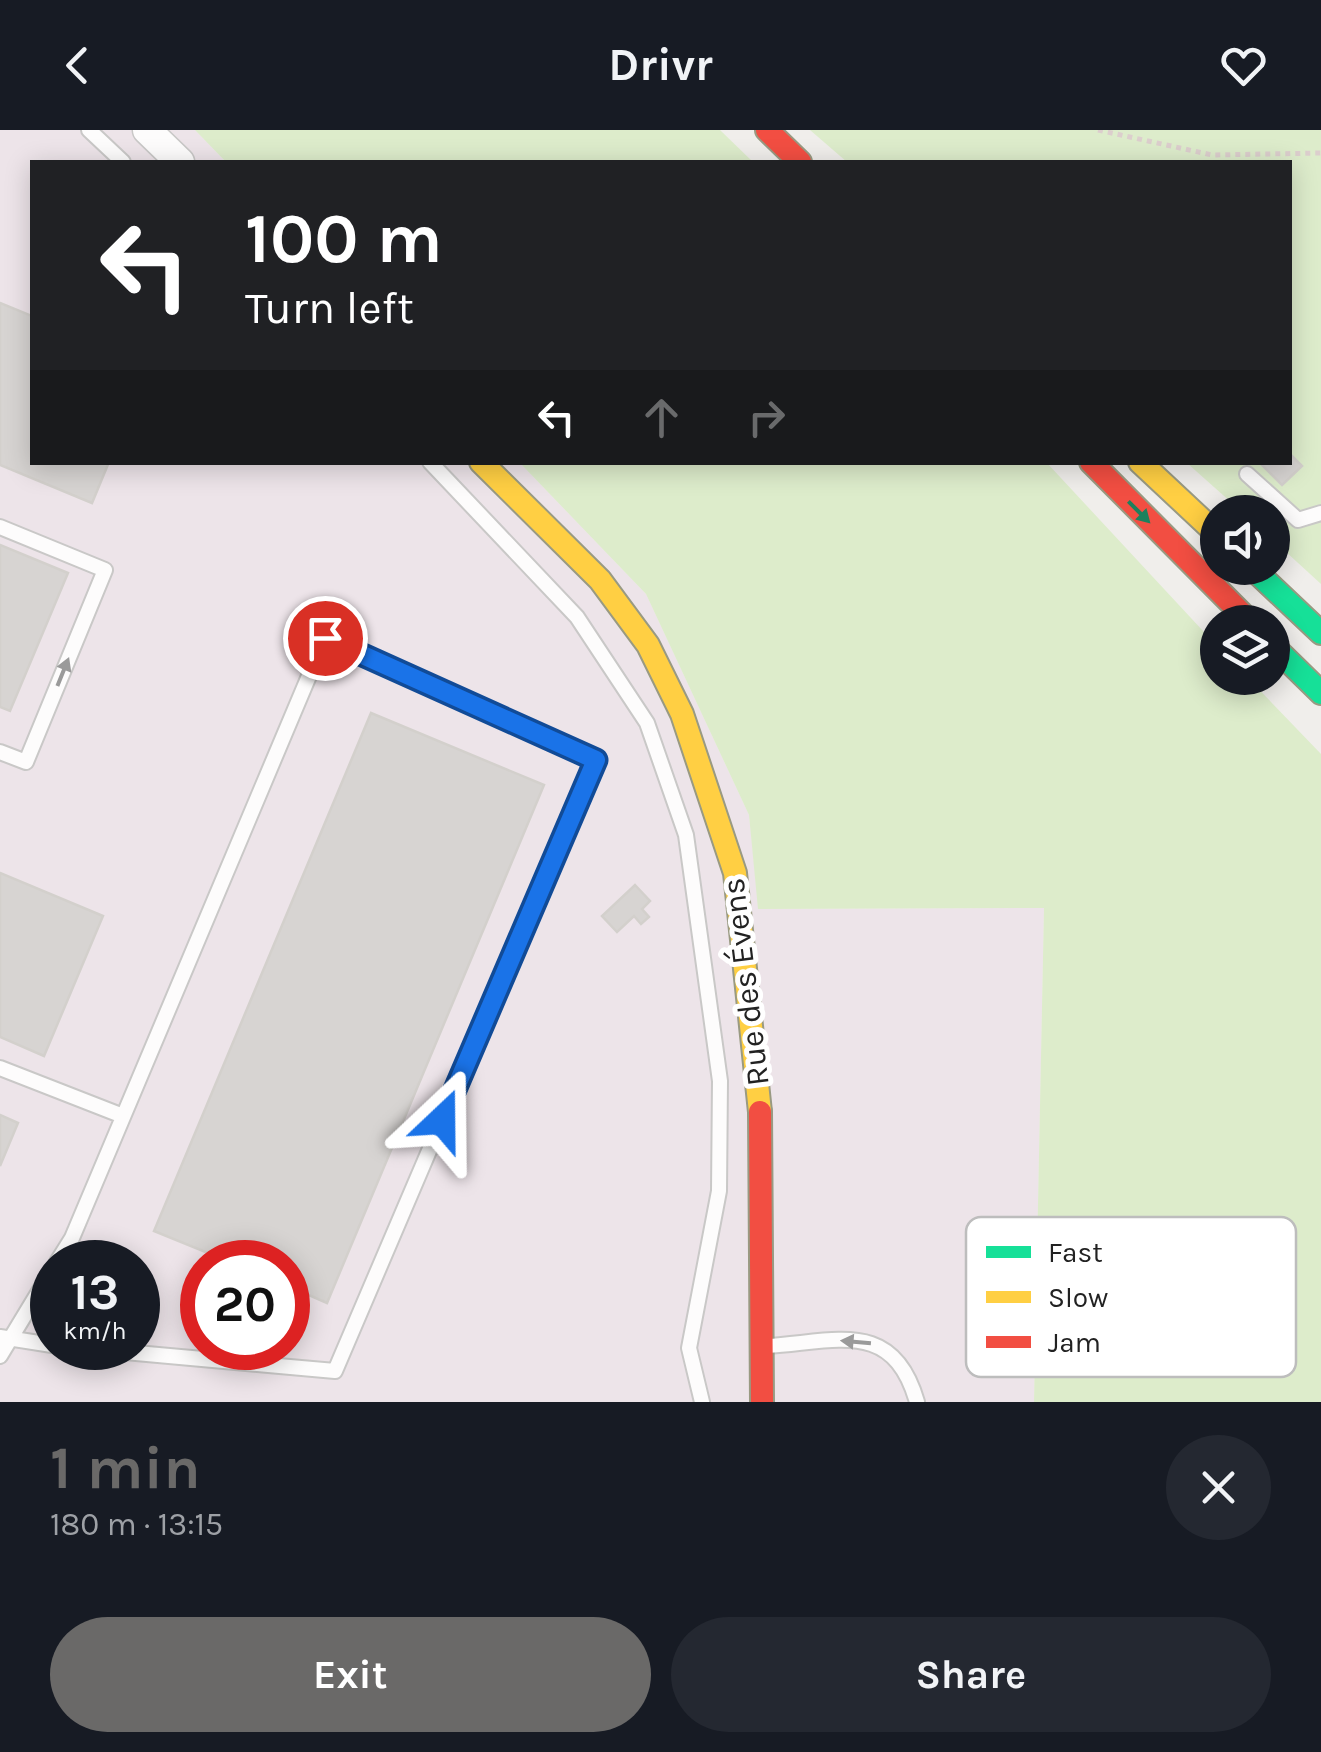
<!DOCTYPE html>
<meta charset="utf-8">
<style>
body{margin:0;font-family:Karla,sans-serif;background:#242831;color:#f1f3f6;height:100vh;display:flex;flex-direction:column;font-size:38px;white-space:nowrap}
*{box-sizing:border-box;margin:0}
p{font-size:32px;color:#9ea1a6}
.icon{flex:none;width:55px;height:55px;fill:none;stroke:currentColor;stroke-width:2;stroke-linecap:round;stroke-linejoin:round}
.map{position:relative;height:1272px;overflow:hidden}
.panel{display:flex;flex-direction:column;background:#171b24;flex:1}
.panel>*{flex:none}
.hud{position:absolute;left:30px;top:30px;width:1262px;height:305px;border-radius:0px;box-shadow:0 5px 25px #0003;background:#202124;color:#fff;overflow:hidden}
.controls{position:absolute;left:1200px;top:365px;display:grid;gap:20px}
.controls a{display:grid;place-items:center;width:90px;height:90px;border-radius:50%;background:#171b24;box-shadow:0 5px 25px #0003;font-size:50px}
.speed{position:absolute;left:30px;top:1110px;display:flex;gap:20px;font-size:50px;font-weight:700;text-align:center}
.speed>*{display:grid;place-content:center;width:130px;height:130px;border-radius:50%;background:#171b24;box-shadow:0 5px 25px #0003;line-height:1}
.speed small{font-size:25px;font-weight:400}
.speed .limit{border:15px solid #d22;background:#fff;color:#111}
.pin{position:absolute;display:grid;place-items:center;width:85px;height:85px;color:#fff;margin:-42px;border:5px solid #fff;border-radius:50%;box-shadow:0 2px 10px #0007}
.me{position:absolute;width:110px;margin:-55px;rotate:23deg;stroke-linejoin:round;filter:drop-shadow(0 0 8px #0008)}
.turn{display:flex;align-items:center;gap:35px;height:210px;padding:0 50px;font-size:45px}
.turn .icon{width:130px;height:130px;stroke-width:2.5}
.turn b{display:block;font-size:70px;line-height:85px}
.lanes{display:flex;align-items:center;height:95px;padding:0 50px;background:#0003;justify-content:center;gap:50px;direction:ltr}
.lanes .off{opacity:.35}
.round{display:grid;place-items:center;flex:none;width:105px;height:105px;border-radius:52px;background:#242831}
.head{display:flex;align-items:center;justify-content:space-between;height:170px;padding:0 50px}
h1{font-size:60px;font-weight:700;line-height:75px;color:#6a6968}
.cta{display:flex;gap:20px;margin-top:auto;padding:20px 50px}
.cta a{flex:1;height:115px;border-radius:60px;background:#6a6968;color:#fff;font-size:40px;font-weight:700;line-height:115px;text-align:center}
.cta a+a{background:#242831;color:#f1f3f6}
header{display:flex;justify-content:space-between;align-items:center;height:130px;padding:0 50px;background:#171b24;font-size:45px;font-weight:700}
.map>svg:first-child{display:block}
.industrial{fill:#ede4e9;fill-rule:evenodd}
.grass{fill:#ddeccb}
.building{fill:#d7d4d2;stroke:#d3d0cc;stroke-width:2.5}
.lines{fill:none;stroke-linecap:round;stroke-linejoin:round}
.lane-casing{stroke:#c9c8c7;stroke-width:18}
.street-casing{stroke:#c9c8c7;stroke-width:31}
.fast-casing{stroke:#999a82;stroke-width:26}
.slow-casing{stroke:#999a82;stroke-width:26}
.jam-casing{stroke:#999a82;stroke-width:26}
.path{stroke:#dccecd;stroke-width:5;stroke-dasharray:5 5;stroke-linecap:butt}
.lane{stroke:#fdfcfc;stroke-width:14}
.street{stroke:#fdfcfc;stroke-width:28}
.fast{stroke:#16e098;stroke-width:22}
.slow{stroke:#ffcf43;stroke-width:22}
.jam{stroke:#f24e42;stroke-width:22}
.oneway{fill:#1c815d}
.oneway2{fill:#9a9a9a}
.route-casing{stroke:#114b97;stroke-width:25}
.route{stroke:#1a73e8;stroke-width:18}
.labels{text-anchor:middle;stroke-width:10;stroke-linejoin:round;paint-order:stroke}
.street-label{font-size:32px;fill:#222;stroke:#fff}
.key{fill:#fff;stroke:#bdbdbd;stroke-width:2.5}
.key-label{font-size:28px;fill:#222}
</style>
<header><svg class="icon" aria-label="back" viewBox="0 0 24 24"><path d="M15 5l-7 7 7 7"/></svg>Drivr<svg class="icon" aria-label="heart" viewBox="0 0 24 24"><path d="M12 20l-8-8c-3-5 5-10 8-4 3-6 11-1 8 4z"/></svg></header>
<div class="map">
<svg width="1321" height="1272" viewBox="0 0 1321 1272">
<rect width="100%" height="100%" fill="#f0eeeb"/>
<path class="industrial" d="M0,0H195L226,32H32V332L520,333L646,464L749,685L759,779L1044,778L1034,1272H0ZM52,1132H138V1218H52ZM202,1132H288V1218H202Z"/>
<path class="grass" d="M195,0H720L753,32H226Z
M810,0H1321V454L1273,410L1272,382H1242L1187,333L1290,332V32H847Z
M520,333H1047L1217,516L1218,548H1248L1321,624V1272H1034L1044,778L758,779L749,685L646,464Z"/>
<path class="building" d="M0,173L32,186V332H109L92,373L0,335Z
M1290,324L1302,336L1282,355L1259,332H1290Z
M0,415L68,443L10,581L0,577Z
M371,583L544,655L327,1173L288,1156V1132H230L154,1101Z
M0,743L103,786L44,926L0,907Z
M635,755L650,771L642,779L649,787L641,794L634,786L617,802L602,786Z
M0,985L18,993L0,1036Z"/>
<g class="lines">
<g class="lane-casing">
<path id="lane" d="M89,0L123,32
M430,332L577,487L647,593L686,705L720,951L719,1061L689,1218L702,1272
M1247,344L1298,390L1321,383
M0,397L105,440L26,632L0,622
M0,938L123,986
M57,1132L72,1108L325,508L596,630L335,1241L81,1218
M0,1207L52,1215
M767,1216C836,1212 893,1188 917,1272
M0,1226L52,1140"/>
</g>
<g class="street-casing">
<path id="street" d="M147,0L180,32"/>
</g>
<g class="fast-casing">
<path id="fast" d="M1252,438L1321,503
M1272,515L1321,563"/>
</g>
<g class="slow-casing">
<path id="slow" d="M481,332L600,450L648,515L682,584L735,743L760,982
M1140,332L1218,405"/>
</g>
<g class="jam-casing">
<path id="jam" d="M767,0L800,32
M1091,332L1250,492
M760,982L762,1272"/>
</g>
<path class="path" d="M1098,0L1212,25L1321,23"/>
<use href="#lane" class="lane"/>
<use href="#street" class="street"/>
<use href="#fast" class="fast"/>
<use href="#slow" class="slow"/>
<use href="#jam" class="jam"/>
</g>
<defs><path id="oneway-solid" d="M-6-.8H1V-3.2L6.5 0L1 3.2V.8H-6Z" transform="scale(2.5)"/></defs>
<use class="oneway" href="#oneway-solid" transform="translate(1139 382) rotate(45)"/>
<g class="oneway2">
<use href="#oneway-solid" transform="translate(63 542) rotate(-68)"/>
<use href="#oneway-solid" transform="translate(856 1212) rotate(-175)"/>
</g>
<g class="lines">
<g class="route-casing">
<path id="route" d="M325,508L596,630L442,990"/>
</g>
<use href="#route" class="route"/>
</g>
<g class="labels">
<g class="street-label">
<text transform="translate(745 852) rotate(-97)" y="11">Rue des Évens</text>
</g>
</g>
<rect x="966" y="1087" width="330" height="160" rx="15" class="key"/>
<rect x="986" y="1116" width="45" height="12" fill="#16e098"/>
<rect x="986" y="1161" width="45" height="12" fill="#ffcf43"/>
<rect x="986" y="1206" width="45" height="12" fill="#f24e42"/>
<g class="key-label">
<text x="1048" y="1132">Fast</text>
<text x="1048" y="1177">Slow</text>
<text x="1048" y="1222">Jam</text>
</g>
</svg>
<div class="controls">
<a><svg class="icon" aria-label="sound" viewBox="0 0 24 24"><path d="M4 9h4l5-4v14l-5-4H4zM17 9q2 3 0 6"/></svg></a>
<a><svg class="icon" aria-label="layers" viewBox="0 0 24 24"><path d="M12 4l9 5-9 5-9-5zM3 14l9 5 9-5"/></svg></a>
</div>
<div class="speed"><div>13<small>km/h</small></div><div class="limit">20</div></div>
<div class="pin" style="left:325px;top:508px;background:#d93025"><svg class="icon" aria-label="arrive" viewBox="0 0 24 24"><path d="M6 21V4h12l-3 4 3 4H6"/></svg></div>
<svg class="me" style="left:442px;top:990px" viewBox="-20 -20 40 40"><path d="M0-17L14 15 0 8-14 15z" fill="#1a73e8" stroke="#fff" stroke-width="4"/></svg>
<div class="hud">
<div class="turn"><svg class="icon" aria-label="left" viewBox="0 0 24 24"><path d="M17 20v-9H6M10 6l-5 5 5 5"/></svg><div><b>100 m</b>Turn left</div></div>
<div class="lanes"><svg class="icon" aria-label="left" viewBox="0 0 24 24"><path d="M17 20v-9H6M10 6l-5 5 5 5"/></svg><svg class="icon off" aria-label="ahead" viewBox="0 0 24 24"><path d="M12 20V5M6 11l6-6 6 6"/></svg><svg class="icon off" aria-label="right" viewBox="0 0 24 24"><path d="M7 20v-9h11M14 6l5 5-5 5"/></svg></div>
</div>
</div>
<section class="panel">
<div class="head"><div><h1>1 min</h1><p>180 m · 13:15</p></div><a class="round"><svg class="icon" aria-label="close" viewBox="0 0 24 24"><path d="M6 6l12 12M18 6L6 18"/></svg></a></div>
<div class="cta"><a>Exit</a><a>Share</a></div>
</section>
